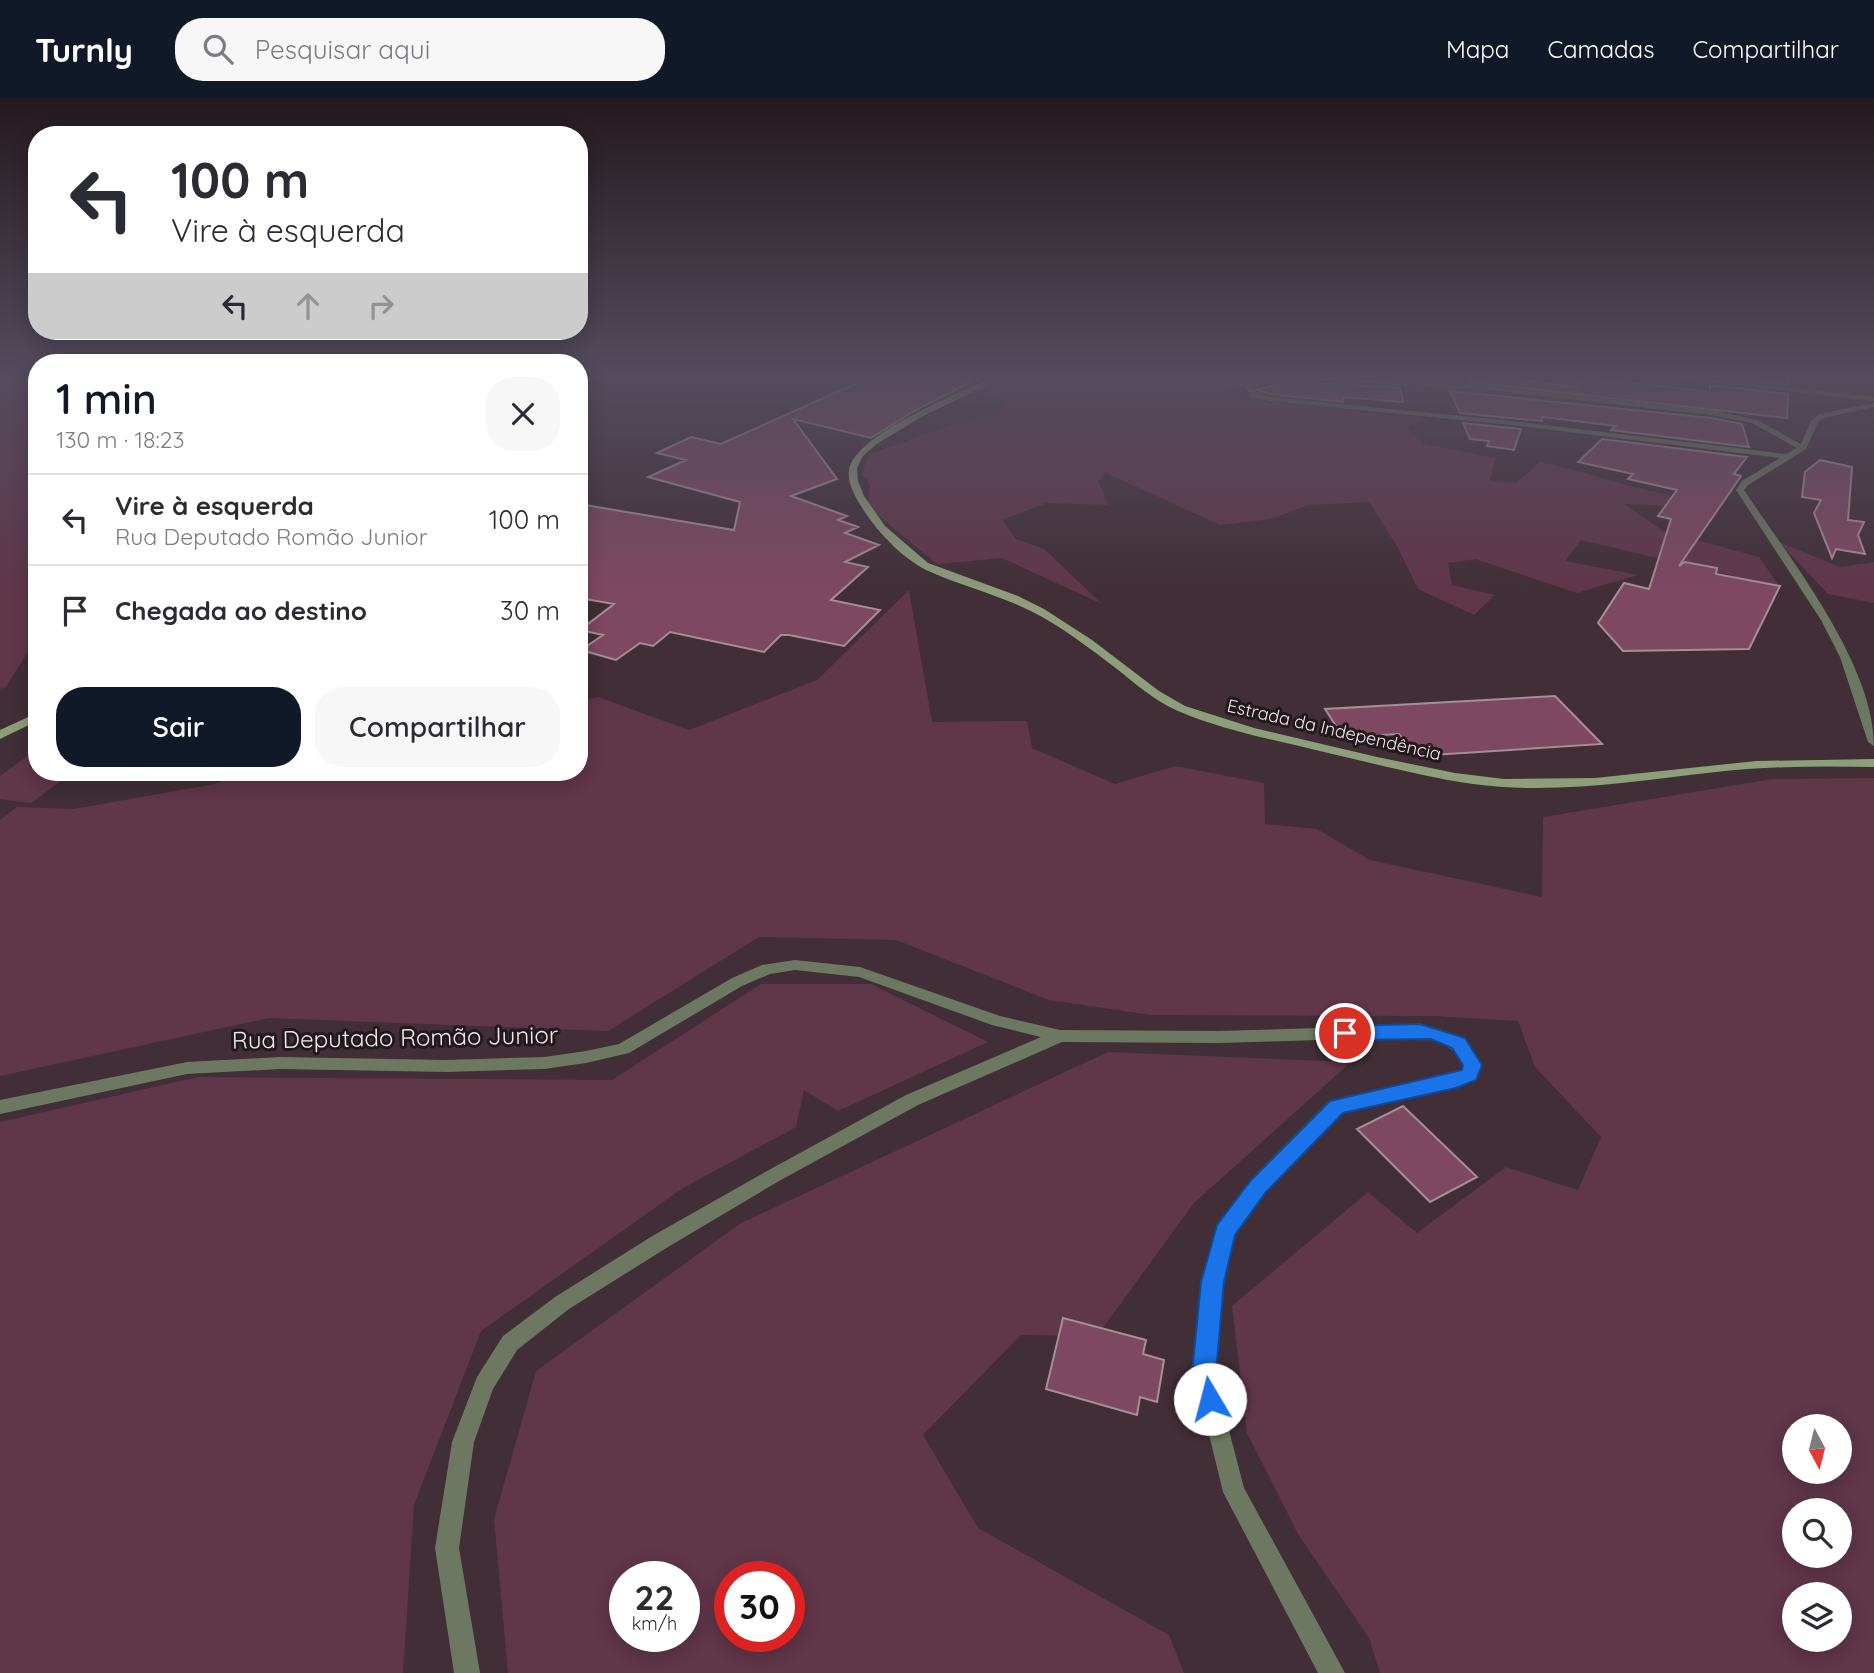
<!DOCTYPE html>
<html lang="pt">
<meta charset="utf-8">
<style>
body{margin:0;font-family:Quicksand,sans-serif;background:#f7f7f7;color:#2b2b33;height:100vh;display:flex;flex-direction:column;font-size:26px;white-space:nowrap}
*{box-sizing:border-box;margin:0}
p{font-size:23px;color:#7c7c81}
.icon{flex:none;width:38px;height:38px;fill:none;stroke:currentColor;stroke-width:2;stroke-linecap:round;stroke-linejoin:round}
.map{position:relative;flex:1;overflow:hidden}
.details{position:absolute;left:28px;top:256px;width:560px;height:427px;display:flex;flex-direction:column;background:#fff;border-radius:28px;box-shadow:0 4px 18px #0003}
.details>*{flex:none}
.hud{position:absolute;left:28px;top:28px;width:560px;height:214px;border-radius:28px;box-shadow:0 4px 18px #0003;background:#fff;color:#2b2b33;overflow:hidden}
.needle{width:46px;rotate:173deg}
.buttons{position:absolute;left:1782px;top:1316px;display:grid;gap:14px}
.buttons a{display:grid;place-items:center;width:70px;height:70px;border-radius:50%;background:#fff;box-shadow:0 4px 18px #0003;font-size:35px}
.speed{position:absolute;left:609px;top:1463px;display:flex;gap:14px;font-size:35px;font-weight:700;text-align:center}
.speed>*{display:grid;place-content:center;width:91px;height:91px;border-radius:50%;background:#fff;box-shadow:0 4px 18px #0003;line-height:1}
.speed small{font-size:18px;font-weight:400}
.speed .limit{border:10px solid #d22;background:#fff;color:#111}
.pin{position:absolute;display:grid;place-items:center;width:60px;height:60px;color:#fff;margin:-30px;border:4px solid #fff;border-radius:50%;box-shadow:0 2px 7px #0007}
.me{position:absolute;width:77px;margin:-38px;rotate:352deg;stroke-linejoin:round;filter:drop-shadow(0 0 5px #0008)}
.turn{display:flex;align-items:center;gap:24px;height:147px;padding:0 28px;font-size:32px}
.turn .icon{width:91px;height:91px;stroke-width:2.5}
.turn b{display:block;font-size:49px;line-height:60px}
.lanes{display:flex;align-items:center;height:66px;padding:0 28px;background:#0003;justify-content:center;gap:35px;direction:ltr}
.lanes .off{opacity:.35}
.round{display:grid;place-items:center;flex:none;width:74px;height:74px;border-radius:28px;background:#f7f7f7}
.summary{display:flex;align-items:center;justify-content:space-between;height:119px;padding:0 28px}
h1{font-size:42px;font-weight:600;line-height:52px;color:#111827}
.primary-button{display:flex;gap:14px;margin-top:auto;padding:14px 28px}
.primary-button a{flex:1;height:80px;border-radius:28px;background:#111827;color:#fff;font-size:28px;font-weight:600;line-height:80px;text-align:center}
.primary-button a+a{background:#f7f7f7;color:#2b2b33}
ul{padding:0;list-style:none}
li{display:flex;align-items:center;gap:21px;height:91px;padding:0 28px;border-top:2px solid #e1e1e2}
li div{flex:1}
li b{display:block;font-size:26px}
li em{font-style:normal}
header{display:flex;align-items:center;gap:42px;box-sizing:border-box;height:98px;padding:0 35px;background:#111827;color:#fff}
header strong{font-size:33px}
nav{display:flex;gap:38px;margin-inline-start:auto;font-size:24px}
.search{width:490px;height:63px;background:#f7f7f7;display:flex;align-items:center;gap:18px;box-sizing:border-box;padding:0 24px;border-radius:28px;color:#7c7c81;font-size:26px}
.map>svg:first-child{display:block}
.green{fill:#603649;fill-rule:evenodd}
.building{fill:#7e4860;stroke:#a58e97;stroke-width:2}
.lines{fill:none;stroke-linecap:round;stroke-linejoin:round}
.street{fill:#6d7862;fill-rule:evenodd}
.secondary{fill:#8d9e7a;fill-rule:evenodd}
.route{fill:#1a73e8;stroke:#114b97;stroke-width:2}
.labels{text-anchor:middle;stroke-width:6;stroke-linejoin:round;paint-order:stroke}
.far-street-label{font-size:18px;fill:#f3e7ec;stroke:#22191d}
.near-street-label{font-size:24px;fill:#f3e7ec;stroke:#22191d}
</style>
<header>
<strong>Turnly</strong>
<div class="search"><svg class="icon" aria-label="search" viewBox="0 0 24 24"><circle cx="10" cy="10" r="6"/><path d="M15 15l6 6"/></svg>Pesquisar aqui</div>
<nav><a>Mapa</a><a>Camadas</a><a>Compartilhar</a></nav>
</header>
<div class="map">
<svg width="1874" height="1575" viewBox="0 0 1874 1575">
<rect width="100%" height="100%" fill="#412e36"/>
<path class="green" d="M0,276H37V539L6,589L0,591Z
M1009,276H1285L1225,292L1247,302L1425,321L1406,329L1424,346L1495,360L1490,383L1516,385L1540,364C1584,373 1626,389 1670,397L1674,408L1625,406L1663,433L1759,459L1780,489L1581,442L1565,463L1638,477L1577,495L1476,461L1448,465L1452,487L1495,497L1474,517L1418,491L1397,448L1369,404L1307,407L1272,421L1220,427L1106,375L1098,383L1108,407L1047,405L1002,422L1016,441L1044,451L1102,506L1002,460L937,466L868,409L870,388L867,379L860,378L870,356L955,326L999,316L1005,302L968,295Z
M1779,444L1840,469L1874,464V505L1828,496Z
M909,492L932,624L1027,623L1032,650L1115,686L1175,668L1264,685L1265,726L1317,731L1370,762L1542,799L1543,719L1772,681L1874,680V1575H1380L1369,1540L1298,1436L1247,1335L1232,1208L1368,1094L1417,1135L1506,1069L1578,1092L1601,1039L1535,969L1518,923L1434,918L1151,917L1049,902L896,842L759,839L608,933L269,920L0,978V722L17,709L73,711L210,687L256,674H579V604L598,599L689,632L817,582ZM1839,1328V1374H1794V1328ZM1839,1412V1458H1794V1412ZM1839,1496V1542H1794V1496Z
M37,651V674H73L31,705L0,701V678Z
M761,886H871L988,944L838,1013L804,992L796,1029L683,1090L481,1233L414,1407L403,1575H0V1024L198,979L612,982Z
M1108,954L1351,964L1194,1105L1097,1238L1021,1237L923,1337L978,1430L1169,1537L1184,1575H508L494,1421L536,1273L741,1125ZM625,1479H684V1538H625ZM730,1479H789V1538H730Z"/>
<path class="building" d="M877,276H986L914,313L871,340L793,321L837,381L791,398L847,418L838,422L858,429L845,435L879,447L845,464L868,469L831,502L880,512L844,548L789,537H781L764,554L670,534L653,548L640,545L616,562L581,552L603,537L580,532L614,506L579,500V406L734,432L740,404L648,379L686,362L657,355L691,339L721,346Z
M1264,276H1398L1399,280L1329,276L1275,277L1262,281Z
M1472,276L1576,289L1581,279L1710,294V287L1788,296L1787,320L1468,284Z
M1711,276H1787L1788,287L1711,278Z
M1329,286L1400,290L1403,304L1344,299L1343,304L1271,296L1257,292L1275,287Z
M1450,293L1711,320L1742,326L1749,349L1611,332L1616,328L1542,319V323L1460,315Z
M1463,325L1511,330L1521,331L1514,352L1487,348L1489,343L1470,341Z
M1602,341L1747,359L1734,376L1741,378L1679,468L1685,464L1717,470L1716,476L1780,488L1749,551L1623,553L1598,525L1624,485L1649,491L1671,421L1658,418L1677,392L1628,381L1633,376L1578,364Z
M1820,362L1852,369L1848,422L1864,424L1858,437L1865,456L1836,451L1832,460L1814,415L1821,402L1802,399L1805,374Z
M1555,598L1602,646L1416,658L1399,636L1343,639L1325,611Z
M1403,1008L1477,1079L1430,1104L1357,1031Z
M1063,1220L1146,1242L1143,1256L1164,1262L1157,1304L1140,1299L1137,1317L1046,1291Z"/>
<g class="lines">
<path class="street" d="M600,276H608L579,289V284Z
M1654,276H1672L1874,299V303L1657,278Z
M1329,279L1487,288L1711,312L1757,322L1801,346L1811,323L1819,316L1874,305V309L1824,320L1818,324L1806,351L1748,387L1744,392C1789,460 1874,565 1874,648L1868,644L1840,559L1821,522L1736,392L1742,383L1780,360L1511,327L1270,303L1251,299L1244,288L1275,280ZM1329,283L1487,292L1711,317L1752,325L1797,350L1786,356L1511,323L1270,299L1257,295L1251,289L1275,284Z
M795,862L860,869L1000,918L1060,932L1218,933L1420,927C1451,933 1466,939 1481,967L1476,981L1456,988L1342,1015L1265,1093L1234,1136L1222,1183L1214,1275L1244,1390L1345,1575H1318L1223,1394L1194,1275L1202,1183L1218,1127L1253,1083L1331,1004L1453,976L1463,972L1465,967C1454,949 1440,943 1420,939L1218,945L1062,944L918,1007L779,1083L668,1149L569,1211L517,1252L493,1291L474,1344L459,1450L480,1575H454L435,1450L452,1344L477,1279L503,1238L555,1199L654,1137L767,1073L906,997L1041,939L992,927L859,879L795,872L770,876L742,888L629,955L586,965L544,971L447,974L280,971L187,976L0,1016V1002L187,964L280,959L447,962L544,959L586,953L619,946L732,880L762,867Z"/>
<path class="secondary" d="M1002,276H1010L923,318L878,345L863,358L857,370L858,383L864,398L885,428L928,465L1018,498L1044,511L1092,542L1159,593L1185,608L1254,630L1377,659L1455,675L1504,681L1595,680L1756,663L1874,661V669C1821,668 1768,668 1716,674C1635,683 1554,697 1473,686C1423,679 1373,665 1324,654C1275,642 1225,633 1178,613C1154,603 1134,584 1113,568C1092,552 1071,536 1049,523C1012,500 972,492 933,475C904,463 878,435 861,408C855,398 847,385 849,372C855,335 969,290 1002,276Z
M37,615V623L0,641V632Z"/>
</g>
<linearGradient id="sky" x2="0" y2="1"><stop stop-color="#24191e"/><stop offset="0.56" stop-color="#544c5d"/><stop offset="1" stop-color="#544c5d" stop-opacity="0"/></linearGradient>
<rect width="1874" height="496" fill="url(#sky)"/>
<path class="route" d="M1420,926L1465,940L1482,967L1476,982L1456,990L1343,1015L1266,1094L1235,1137L1224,1184L1216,1275L1222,1301L1219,1309L1210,1313L1202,1309L1192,1275L1201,1184L1217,1127L1251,1082L1330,1003L1462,972L1463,967L1452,950L1431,941L1345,942L1336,935L1345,928Z"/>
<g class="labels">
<g class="far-street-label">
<text transform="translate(1334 632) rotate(13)" y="6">Estrada da Independência</text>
</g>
<g class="near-street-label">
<text transform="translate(395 940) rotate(-1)" y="8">Rua Deputado Romão Junior</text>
</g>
</g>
</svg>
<div class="buttons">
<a><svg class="needle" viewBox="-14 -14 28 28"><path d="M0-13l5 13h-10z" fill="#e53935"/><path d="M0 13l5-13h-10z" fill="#7c7c81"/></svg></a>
<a><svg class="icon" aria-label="search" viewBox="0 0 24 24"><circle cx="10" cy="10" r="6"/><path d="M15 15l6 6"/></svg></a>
<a><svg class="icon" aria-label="layers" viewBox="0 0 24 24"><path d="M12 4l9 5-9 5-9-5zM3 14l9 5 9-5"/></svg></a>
</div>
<div class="speed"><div>22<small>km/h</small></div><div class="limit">30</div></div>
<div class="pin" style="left:1345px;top:935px;background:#d93025"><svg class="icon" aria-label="arrive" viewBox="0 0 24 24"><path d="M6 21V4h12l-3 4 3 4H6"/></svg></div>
<svg class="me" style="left:1210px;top:1301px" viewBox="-20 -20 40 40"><circle r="19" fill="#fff"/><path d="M0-13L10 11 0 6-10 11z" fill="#1a73e8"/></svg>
<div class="hud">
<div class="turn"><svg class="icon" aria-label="left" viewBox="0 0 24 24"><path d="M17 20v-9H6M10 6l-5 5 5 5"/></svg><div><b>100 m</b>Vire à esquerda</div></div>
<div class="lanes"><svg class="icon" aria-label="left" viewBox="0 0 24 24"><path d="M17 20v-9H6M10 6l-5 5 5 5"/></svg><svg class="icon off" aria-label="ahead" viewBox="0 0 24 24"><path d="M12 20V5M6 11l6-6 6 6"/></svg><svg class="icon off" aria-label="right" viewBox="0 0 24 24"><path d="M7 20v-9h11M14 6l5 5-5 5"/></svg></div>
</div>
<section class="details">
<div class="summary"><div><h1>1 min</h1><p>130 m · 18:23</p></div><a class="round"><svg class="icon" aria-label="close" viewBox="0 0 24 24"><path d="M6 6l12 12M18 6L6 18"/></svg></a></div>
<ul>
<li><svg class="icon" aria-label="left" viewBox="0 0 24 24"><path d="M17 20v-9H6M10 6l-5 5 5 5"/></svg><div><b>Vire à esquerda</b><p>Rua Deputado Romão Junior</p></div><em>100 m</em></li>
<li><svg class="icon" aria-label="arrive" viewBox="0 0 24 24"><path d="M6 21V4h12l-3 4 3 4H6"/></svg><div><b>Chegada ao destino</b></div><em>30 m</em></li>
</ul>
<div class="primary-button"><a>Sair</a><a>Compartilhar</a></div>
</section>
</div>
